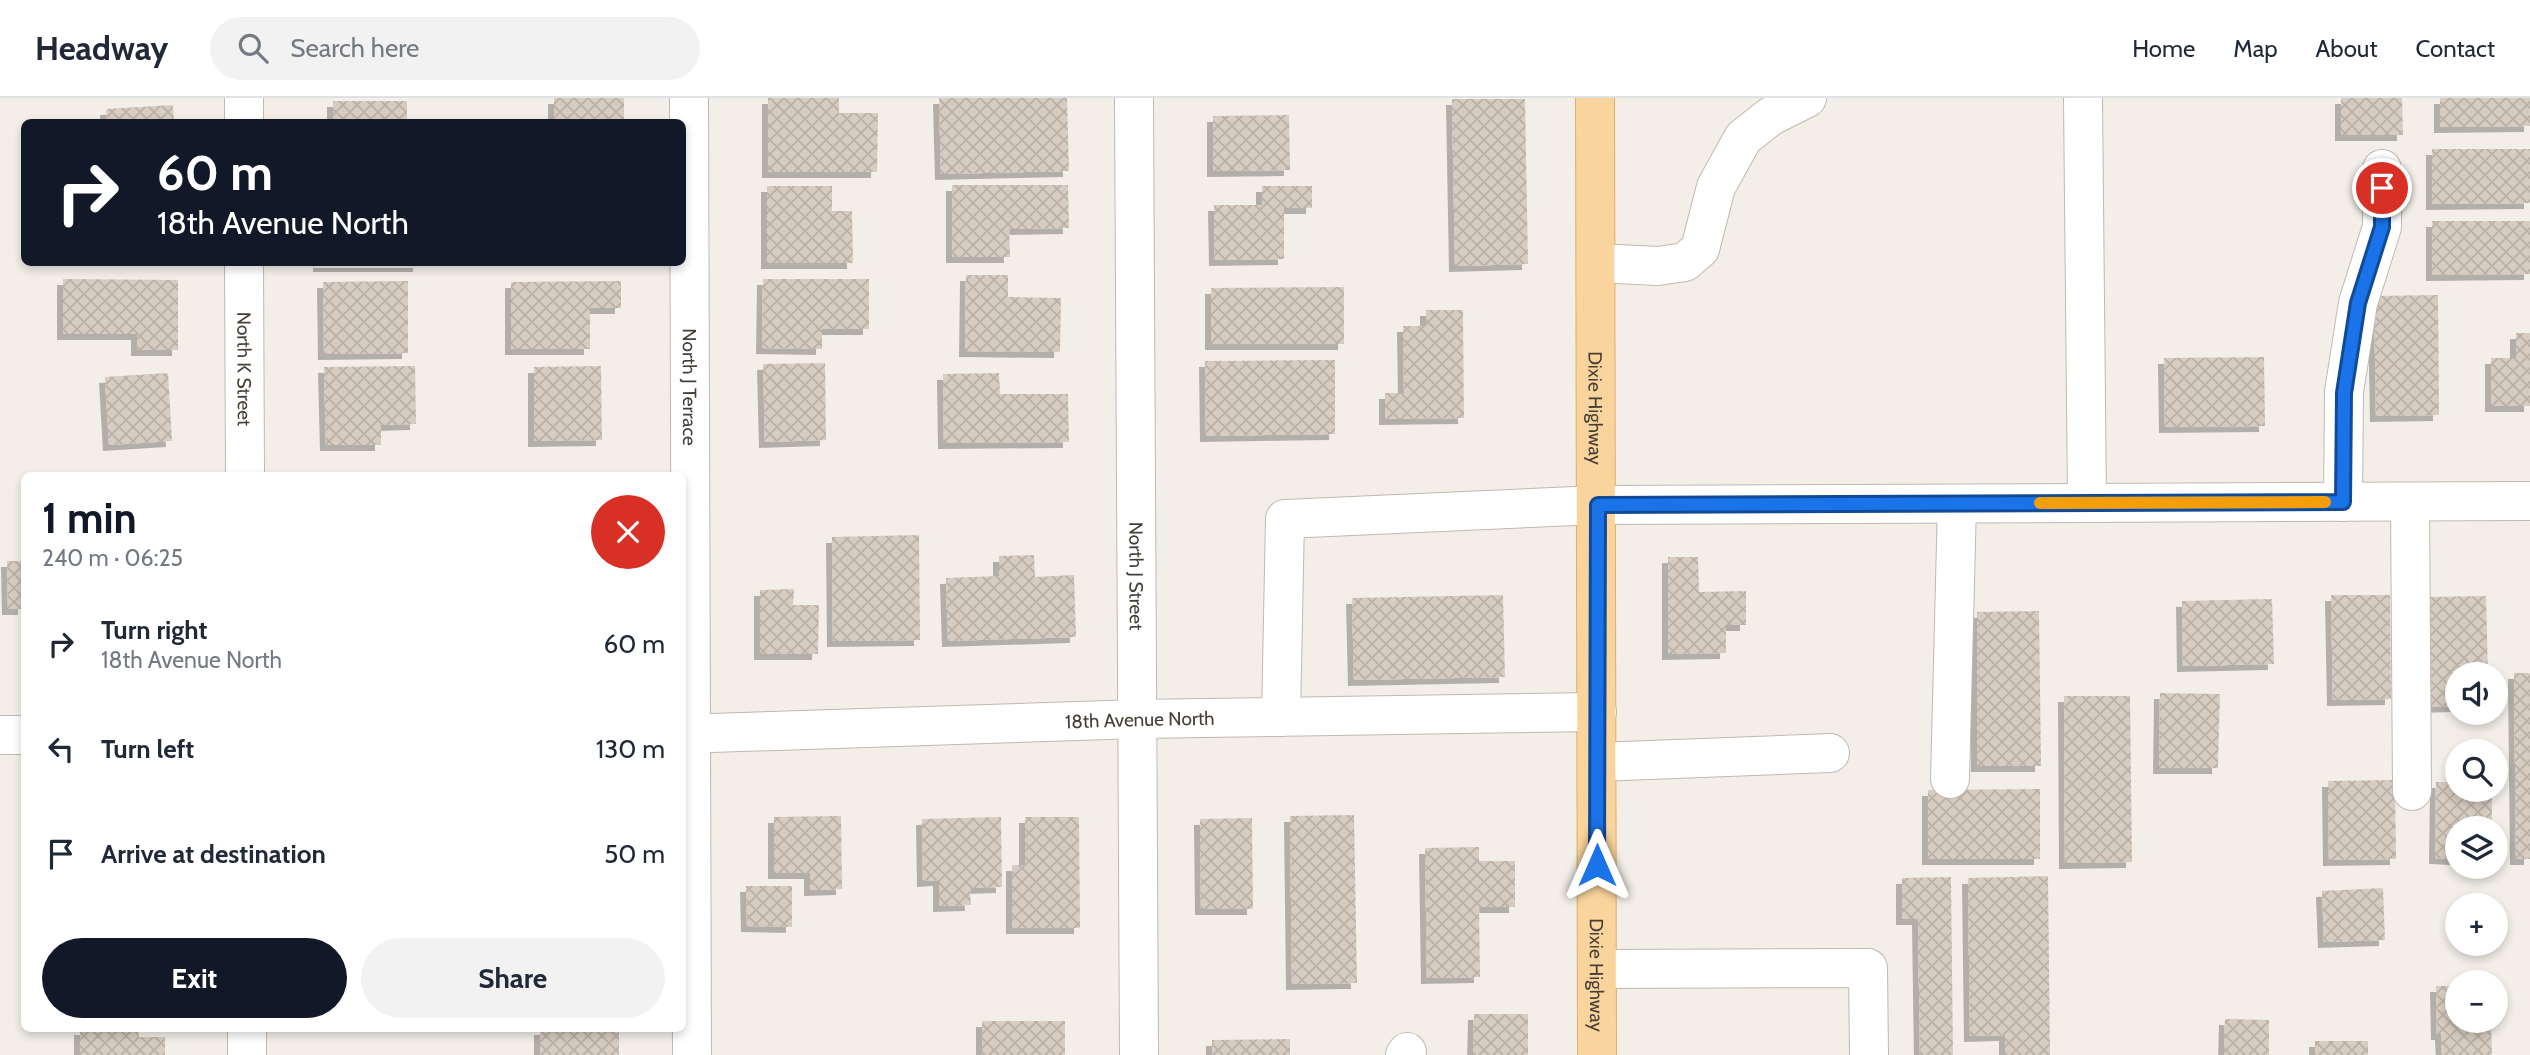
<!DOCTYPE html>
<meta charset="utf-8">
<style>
body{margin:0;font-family:Cabin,sans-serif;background:#f2f2f3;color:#1f2937;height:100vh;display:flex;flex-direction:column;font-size:26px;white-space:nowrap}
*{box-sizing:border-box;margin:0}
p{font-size:23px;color:#747a83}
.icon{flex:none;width:38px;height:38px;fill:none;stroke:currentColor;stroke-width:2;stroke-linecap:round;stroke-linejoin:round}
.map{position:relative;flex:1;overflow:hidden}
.details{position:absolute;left:21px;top:374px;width:665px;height:560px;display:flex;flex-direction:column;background:#fff;border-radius:10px;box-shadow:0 4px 10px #0003}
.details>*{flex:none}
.hud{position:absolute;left:21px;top:21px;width:665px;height:147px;border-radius:10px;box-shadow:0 4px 10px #0003;background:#111827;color:#fff;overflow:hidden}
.fabs{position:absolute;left:2445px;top:564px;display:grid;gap:14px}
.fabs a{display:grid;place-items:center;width:63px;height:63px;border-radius:50%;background:#fff;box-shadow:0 4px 10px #0003;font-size:35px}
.pin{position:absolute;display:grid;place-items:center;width:60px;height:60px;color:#fff;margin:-30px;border:4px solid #fff;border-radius:50%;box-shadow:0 2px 7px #0007}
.me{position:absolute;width:77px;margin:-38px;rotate:0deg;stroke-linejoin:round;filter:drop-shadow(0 0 5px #0008)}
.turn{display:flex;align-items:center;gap:24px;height:147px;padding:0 21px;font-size:32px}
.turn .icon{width:91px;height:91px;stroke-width:2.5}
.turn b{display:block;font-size:49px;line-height:60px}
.round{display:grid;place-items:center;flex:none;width:74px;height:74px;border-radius:37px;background:#f2f2f3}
.headline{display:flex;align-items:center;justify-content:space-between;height:119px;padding:0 21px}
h1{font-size:42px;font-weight:700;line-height:52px;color:#111827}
.button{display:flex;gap:14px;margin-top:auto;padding:14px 21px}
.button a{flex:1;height:80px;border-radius:42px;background:#111827;color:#fff;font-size:28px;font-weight:700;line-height:80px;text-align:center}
.button a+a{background:#f2f2f3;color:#1f2937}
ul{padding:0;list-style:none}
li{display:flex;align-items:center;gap:21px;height:105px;padding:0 21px}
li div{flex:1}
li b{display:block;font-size:26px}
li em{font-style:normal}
header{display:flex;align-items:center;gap:42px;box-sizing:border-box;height:98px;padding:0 35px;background:#fff;border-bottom:2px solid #e0e1e3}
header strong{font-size:33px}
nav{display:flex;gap:38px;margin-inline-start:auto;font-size:24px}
.search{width:490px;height:63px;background:#f2f2f3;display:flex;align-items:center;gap:18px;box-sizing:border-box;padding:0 24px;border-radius:38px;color:#747a83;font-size:26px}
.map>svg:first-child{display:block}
.building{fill:url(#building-cross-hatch);filter:url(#shadow)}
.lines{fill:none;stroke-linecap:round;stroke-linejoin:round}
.minor-casing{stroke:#c1b8ae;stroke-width:40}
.major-casing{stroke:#ddaf6c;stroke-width:40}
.minor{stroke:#fff;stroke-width:38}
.major{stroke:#f9d49c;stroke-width:38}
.route-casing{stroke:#114b97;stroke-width:18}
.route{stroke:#1a73e8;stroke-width:12}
.slow{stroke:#f59e0b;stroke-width:12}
.labels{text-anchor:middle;stroke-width:5;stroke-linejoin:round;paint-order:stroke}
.street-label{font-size:19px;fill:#463f37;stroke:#fff}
</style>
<header>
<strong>Headway</strong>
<div class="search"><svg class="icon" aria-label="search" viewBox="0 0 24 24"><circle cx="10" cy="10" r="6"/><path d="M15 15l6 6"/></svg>Search here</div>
<nav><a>Home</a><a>Map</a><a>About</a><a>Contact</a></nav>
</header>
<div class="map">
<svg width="2530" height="957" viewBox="0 0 2530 957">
<defs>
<pattern id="building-cross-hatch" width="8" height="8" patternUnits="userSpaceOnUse" patternTransform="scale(1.75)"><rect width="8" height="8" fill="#d7ccc1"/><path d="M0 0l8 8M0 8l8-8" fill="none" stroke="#bab0a6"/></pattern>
<filter id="shadow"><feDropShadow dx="-6" dy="6" stdDeviation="0" flood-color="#0004"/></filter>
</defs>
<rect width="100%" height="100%" fill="#f3efe8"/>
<path class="building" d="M554,0H624V24H536V21H554Z
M768,0H839V15H878L877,74H768Z
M939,0H1067L1069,73L941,76Z
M2341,0H2402L2403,37H2341Z
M2440,0H2530V28L2440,29Z
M1452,1H1525L1528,166L1455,168Z
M333,3H407V24H333Z
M173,7L174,24H107L106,11Z
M1289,17L1290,72L1213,73V18Z
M2432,51H2530V105L2432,106Z
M952,87H1068L1069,130L1009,131L1010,159H952Z
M767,88H832V113H852L853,165H767Z
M1262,88H1312V110H1284V161L1215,162L1214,107H1262Z
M2432,123H2530V176L2432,177Z
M319,164H419V168H319Z
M966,177H1008V199L1061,200L1060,254L965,253Z
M63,181L178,182V252H137V236H63Z
M763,181H869V231H822V251L762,250Z
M408,183V255L324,256L323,184Z
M621,183V210H590V251H511V184Z
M1344,189V246H1211V190Z
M2438,197L2439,317L2376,318L2374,198Z
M1426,212H1463L1464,320L1385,321V295H1404L1403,228H1426Z
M2516,235H2530V308H2491V260H2516Z
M2264,259L2265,328L2165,329L2164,260Z
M1335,262V336L1206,338L1205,263Z
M825,265L826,342L765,344L763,266Z
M415,268L416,326L381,327V347H326L324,269Z
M601,268L602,342L534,343V269Z
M168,275L172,343L109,347L105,279Z
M999,275L1000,296H1068L1069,344L944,345L943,276Z
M919,437L920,542L833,543L832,439Z
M1034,457L1035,479L1074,477L1076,539L948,543L946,480L999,478V458Z
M1668,459H1698L1699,494L1746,493V527H1726V555L1668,556Z
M7,463H24V511H8Z
M794,491L793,507H819L818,556H760V492Z
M1503,497L1505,579L1354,582L1352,500Z
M2331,497H2390L2391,601L2333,602Z
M2486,498L2488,576H2457V608L2427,609L2425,499Z
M2272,501L2274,566L2183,568L2182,503Z
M2039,513L2041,668H1977V514Z
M2514,575H2530V761H2516Z
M2160,595L2220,596L2218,670H2159Z
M2064,598H2130L2132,764L2065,765Z
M2395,682L2396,761L2329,762L2328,683Z
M2436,684H2457V691H2492V730H2457V761L2435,760Z
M2040,691V761H1928V692Z
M1354,717L1357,885L1292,886L1290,718Z
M841,718L842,791L810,792V775H774V719Z
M1001,719L1002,789L970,790L971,807L939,808V782L923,783L922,721Z
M1025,719H1079L1080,830H1012V767H1025Z
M1252,720L1253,811H1201L1200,721Z
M1479,749V763H1515V809H1479L1480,879L1427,880L1425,750Z
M2048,778L2050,957H2005V937L1970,938L1968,780Z
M1951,779L1953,957H1920L1918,821H1902V780Z
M746,788H792V829L747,828Z
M2383,790L2385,842L2324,844L2322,793Z
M2436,888H2457V922H2491L2492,957H2442L2441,936H2437Z
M1474,916H1528V957H1473Z
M2225,921L2269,922V957H2224Z
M982,923H1065V957H982Z
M80,931L138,932L139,939H165V957H80Z
M540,931H619V957H540Z
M1290,941V957H1212V942Z
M2315,943H2368V957H2315Z"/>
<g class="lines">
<g class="minor-casing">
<g id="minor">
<path d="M244,0V24"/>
<path id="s1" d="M689,0L692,957"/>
<path id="s2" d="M1134,0L1139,957"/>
<path d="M2083,0L2087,405"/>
<path id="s3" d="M244,164L245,378"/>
<path d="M1596,165L1658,168L1685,164L1700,151L1716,89L1743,40L1771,18L1807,0"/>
<path d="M2343,404L2344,294L2358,205L2382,129V71"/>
<path d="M2410,404L2412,693"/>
<path d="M1281,619L1285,421L1598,407L2530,403"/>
<path id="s4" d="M682,636L1139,621L1597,614"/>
<path d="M0,637H24"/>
<path d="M1597,664L1830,655"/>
<path d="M1950,681L1957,406"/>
<path d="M1597,871L1868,870L1869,957"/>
<path d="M247,931V957"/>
<path d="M1405,957L1407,954"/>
</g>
</g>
<g class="major-casing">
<g id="major">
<path id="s5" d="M1595,0L1597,957"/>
</g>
</g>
<use href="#minor" class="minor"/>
<use href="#major" class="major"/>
</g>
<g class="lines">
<g class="route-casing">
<path id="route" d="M1597,767L1598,407L2343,404L2344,295L2358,205L2382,129V90"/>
</g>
<use href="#route" class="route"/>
<path class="slow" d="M2040,405L2325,404"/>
</g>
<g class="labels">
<g class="street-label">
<text dy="7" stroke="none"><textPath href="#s3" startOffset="107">North K Street</textPath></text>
<text dy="7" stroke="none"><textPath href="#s1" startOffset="289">North J Terrace</textPath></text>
<text dy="7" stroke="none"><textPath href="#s5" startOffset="310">Dixie Highway</textPath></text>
<text dy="7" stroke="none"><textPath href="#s2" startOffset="478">North J Street</textPath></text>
<text dy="7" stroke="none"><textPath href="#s4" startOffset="458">18th Avenue North</textPath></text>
<text dy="7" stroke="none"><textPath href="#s5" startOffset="877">Dixie Highway</textPath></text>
</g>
</g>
</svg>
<div class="fabs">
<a><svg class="icon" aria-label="sound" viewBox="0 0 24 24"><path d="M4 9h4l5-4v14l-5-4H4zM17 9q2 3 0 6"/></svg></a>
<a><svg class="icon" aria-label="search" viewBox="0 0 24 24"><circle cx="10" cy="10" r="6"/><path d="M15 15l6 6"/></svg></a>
<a><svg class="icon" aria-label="layers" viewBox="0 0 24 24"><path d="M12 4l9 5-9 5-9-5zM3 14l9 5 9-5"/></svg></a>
<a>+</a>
<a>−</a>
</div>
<div class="pin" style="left:2382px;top:90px;background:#d93025"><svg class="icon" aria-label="arrive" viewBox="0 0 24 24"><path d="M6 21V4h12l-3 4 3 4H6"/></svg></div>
<svg class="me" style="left:1597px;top:767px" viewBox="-20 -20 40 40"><path d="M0-17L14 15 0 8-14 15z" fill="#1a73e8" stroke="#fff" stroke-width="4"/></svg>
<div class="hud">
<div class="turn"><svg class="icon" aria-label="right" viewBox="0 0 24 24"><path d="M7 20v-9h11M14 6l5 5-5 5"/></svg><div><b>60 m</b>18th Avenue North</div></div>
</div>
<section class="details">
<div class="headline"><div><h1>1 min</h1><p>240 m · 06:25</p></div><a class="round" style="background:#d93025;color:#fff"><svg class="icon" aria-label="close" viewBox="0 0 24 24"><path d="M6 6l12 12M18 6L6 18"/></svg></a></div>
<ul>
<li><svg class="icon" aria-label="right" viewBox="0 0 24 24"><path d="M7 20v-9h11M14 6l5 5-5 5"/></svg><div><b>Turn right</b><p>18th Avenue North</p></div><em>60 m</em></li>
<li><svg class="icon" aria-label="left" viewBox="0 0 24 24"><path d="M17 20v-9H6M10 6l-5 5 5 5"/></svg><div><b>Turn left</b></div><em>130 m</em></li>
<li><svg class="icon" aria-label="arrive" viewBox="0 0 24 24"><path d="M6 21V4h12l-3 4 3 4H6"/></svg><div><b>Arrive at destination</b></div><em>50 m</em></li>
</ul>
<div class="button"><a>Exit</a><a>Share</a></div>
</section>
</div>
